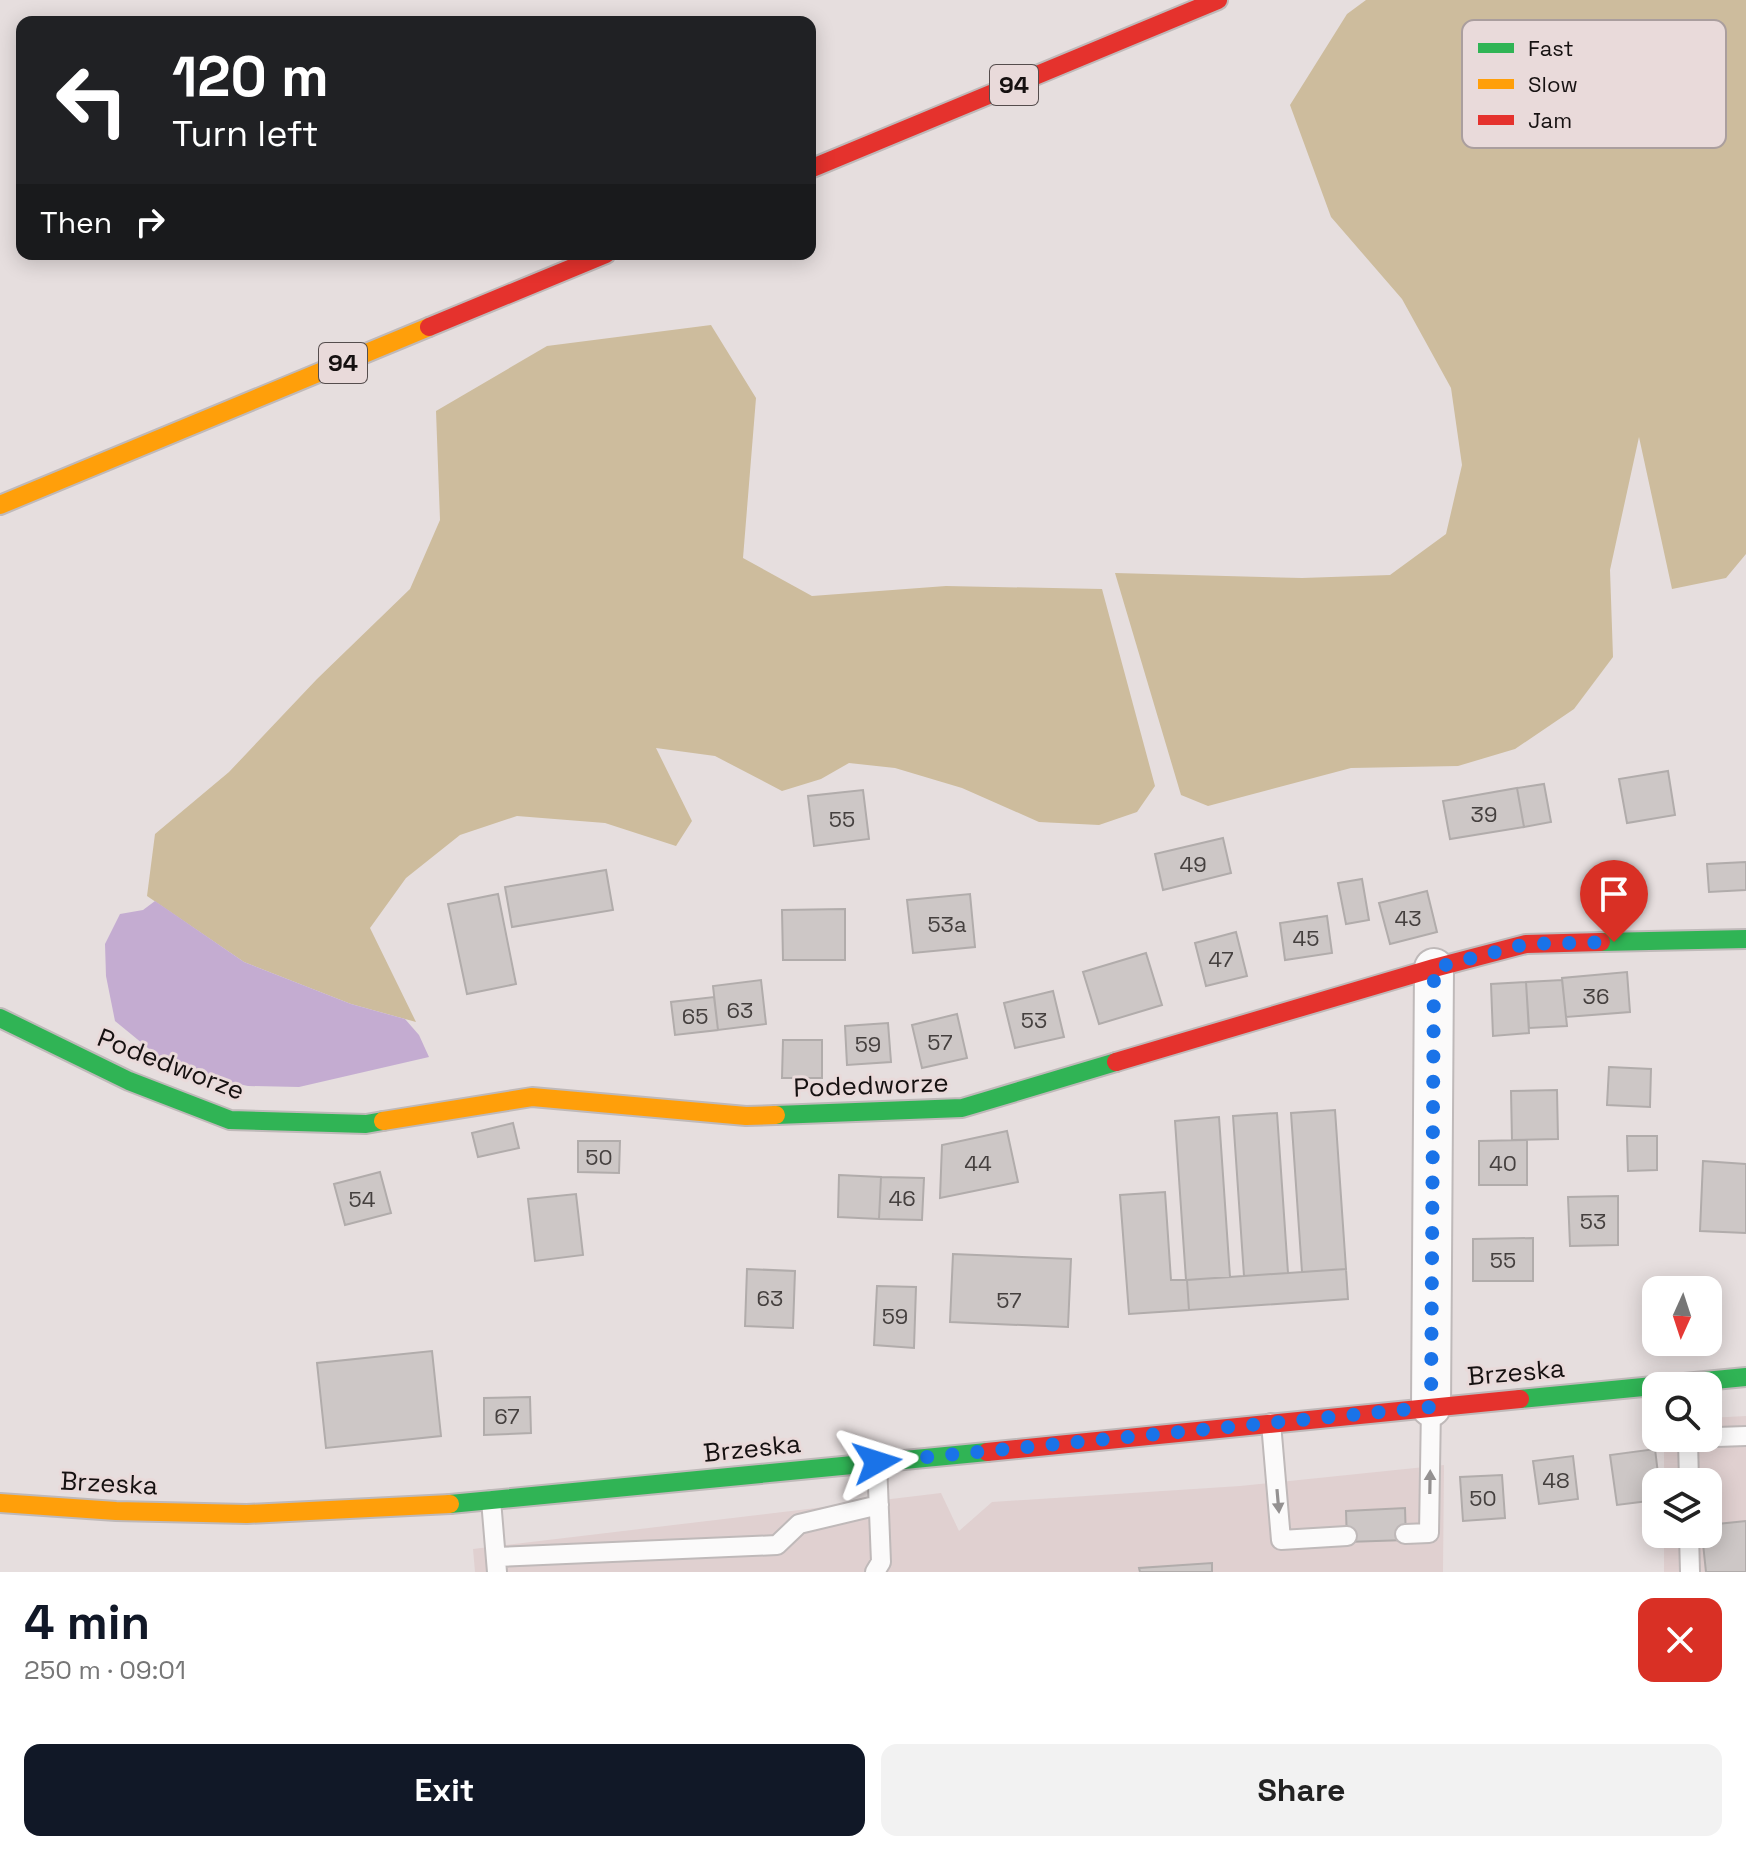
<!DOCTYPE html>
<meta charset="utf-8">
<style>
body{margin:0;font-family:"Space Grotesk",sans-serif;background:#f2f2f2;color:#222;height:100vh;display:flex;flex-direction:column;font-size:30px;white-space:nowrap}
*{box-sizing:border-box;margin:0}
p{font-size:26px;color:#767676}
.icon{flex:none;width:44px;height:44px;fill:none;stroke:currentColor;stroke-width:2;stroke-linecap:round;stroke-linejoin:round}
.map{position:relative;height:1572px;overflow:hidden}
.side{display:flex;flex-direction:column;background:#fff;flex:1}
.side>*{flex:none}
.guide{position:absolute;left:16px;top:16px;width:800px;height:244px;border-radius:16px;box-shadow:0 4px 20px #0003;background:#202124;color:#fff;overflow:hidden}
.needle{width:52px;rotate:183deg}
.fabs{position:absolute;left:1642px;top:1276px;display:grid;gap:16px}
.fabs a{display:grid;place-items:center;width:80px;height:80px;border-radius:16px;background:#fff;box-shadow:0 4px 20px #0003;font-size:40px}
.pin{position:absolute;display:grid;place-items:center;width:68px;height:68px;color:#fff;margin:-82px -34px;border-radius:50% 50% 50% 0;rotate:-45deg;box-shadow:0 0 8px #0007}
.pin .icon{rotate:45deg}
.me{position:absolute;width:88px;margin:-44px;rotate:84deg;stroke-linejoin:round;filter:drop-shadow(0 0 6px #0008)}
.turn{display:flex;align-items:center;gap:28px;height:168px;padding:0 24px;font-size:36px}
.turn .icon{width:104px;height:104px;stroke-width:2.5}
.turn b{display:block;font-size:56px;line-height:68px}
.then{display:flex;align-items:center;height:76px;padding:0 24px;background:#0003;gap:16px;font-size:30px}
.round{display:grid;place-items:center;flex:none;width:84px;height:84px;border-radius:16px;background:#f2f2f2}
.head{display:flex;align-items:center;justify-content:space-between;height:136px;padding:0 24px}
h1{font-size:48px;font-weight:700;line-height:60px;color:#111827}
.primary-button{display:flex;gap:16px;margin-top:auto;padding:16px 24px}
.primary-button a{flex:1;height:92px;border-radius:16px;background:#111827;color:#fff;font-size:32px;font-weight:700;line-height:92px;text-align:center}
.primary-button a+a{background:#f2f2f2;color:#222}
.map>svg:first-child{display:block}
.built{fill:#e0d0d0}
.forest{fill:#cdbc9d}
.water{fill:#c4acd1}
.building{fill:#cdc7c6;stroke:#b1acab;stroke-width:2}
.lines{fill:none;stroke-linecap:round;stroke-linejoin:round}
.lane-casing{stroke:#bfb9b9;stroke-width:22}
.street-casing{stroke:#bfb9b9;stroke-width:42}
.fast-casing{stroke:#bfb9b9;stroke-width:22}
.slow-casing{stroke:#bfb9b9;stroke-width:22}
.jam-casing{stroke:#bfb9b9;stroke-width:22}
.lane{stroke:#fbfafa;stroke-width:18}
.street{stroke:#fbfafa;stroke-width:38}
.fast{stroke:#30b455;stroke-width:18}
.slow{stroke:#ff9f0a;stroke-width:18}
.jam{stroke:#e5322d;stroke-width:18}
.oneway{fill:#949191}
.route{stroke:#1a73e8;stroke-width:14;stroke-dasharray:0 25.2}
.labels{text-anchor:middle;stroke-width:6;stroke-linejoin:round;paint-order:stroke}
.number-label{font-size:22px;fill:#45403f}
.shield{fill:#e9dada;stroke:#554d4d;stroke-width:2}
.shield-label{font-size:24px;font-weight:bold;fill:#161111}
.street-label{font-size:26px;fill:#161111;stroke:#e9dada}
.key{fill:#e9dada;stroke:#aa9e9e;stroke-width:2}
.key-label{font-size:22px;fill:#161111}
</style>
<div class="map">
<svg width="1746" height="1572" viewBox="0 0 1746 1572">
<rect width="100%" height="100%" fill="#e6dede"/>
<path class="built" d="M1746,1416V1572H1664V1534H1708V1482H1664V1438H1708V1418Z
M1444,1465L1443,1572H475L473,1549L941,1493L959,1531L992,1502L1240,1486Z"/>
<path class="forest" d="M1366,0H1746V554L1726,578L1672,589L1639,437L1610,570L1613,657L1574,709L1515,749L1458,766L1351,768L1208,806L1181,795L1115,573L1302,578L1390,575L1446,534L1462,465L1451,388L1402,299L1331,217L1290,105L1347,14Z
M711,325L756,398L743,558L812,596L946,586L1102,589L1155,786L1137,812L1099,825L1039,822L962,788L895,768L849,763L821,779L782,791L715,756L656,748L692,821L676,846L605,823L517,816L460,835L406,878L370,928L416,1022L351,1004L244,962L147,896L155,834L229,772L317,679L410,589L440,520L436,411L547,346Z"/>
<path class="water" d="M155,901L244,962L351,1004L405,1019L419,1035L429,1057L299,1087L248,1086L200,1076L159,1057L115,1021L106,976L105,944L120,914L143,910Z"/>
<path class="building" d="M1668,771L1675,815L1627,823L1619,779Z
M1544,784L1551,822L1524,827L1517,788Z
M1517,788L1524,827L1450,839L1443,801Z
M863,790L869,839L814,846L808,796Z
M1223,838L1231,873L1163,890L1155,854Z
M1746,862V890L1709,892L1707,864Z
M606,870L613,910L512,927L505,887Z
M1362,879L1369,920L1346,924L1338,883Z
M1427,891L1437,932L1390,944L1379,903Z
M498,894L516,984L467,994L448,904Z
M970,894L975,947L913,953L907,900Z
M845,909V960H783L782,910Z
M1327,916L1332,953L1285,960L1280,923Z
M1236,932L1247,976L1206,986L1195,943Z
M1146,953L1162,1005L1099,1024L1083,972Z
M1627,972L1630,1012L1566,1017L1562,978Z
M761,980L766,1024L718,1030L713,986Z
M1562,980L1567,1026L1529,1028L1526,982Z
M1526,982L1529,1033L1493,1036L1491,984Z
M1053,991L1064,1037L1015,1048L1004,1003Z
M714,997L718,1030L675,1035L671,1002Z
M957,1014L967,1058L922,1068L912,1025Z
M888,1023L891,1062L847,1065L845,1026Z
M783,1040H822V1078H782Z
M1609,1067L1651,1069L1650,1107L1607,1105Z
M1557,1090L1558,1139L1512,1140L1511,1091Z
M1335,1110L1346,1269L1302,1272L1291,1113Z
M1277,1113L1288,1273L1244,1276L1233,1116Z
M1219,1117L1230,1277L1186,1280L1175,1121Z
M513,1123L519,1148L478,1157L472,1133Z
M1007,1131L1018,1182L940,1198L942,1145Z
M1627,1136H1657V1170L1628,1171Z
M1527,1140V1185H1479V1141Z
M578,1141H620L619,1173L578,1172Z
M1703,1161L1746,1164V1233L1700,1231Z
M380,1172L391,1213L345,1225L334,1184Z
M839,1175L881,1177L879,1219L838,1217Z
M881,1177L924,1178L922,1220L879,1219Z
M1165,1192L1171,1280H1187L1189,1310L1129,1314L1120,1195Z
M576,1194L583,1255L535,1261L528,1199Z
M1618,1196V1245L1570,1246L1568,1197Z
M1533,1238V1281H1473V1239Z
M953,1254L1071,1259L1068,1327L950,1322Z
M747,1269L795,1271L793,1328L745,1326Z
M1346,1269L1348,1299L1189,1310L1187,1280Z
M877,1286L916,1287L914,1348L874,1345Z
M432,1351L441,1436L326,1448L317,1363Z
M530,1397L531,1433L484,1435V1398Z
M1655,1449L1659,1482H1656V1500L1617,1505L1610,1455Z
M1573,1456L1578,1499L1539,1504L1533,1461Z
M1502,1475L1505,1518L1463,1521L1460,1477Z
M1405,1508L1406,1540L1347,1542L1346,1511Z
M1746,1521V1572H1706L1702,1534H1708V1525Z
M1212,1563V1572H1140L1139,1568Z"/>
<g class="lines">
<g class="lane-casing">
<path id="lane" d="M1271,1423L1281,1540L1347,1536
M1688,1438L1746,1436
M1688,1440L1689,1482
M491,1500L497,1572
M1405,1534L1429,1533L1431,1407
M1689,1534L1690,1572
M496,1557L777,1545L799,1524L879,1505
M875,1572L881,1562L877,1462"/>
</g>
<g class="street-casing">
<path id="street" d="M1431,1407L1434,968"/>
</g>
<g class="fast-casing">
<path id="fast" d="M1601,942L1746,939
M0,1018L129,1081L230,1120L366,1124L383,1121
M776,1115L962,1108L1116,1062
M1520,1399L1746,1377
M450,1504L987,1452"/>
</g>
<g class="slow-casing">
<path id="slow" d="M0,505L429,327
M383,1121L532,1097L746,1116L776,1115
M0,1503L116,1511L247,1514L450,1504"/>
</g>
<g class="jam-casing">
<path id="jam" d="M810,169L1218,0
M429,327L606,254
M1116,1062L1434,968L1526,944L1601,942
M987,1452L1520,1399"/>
</g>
<use href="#lane" class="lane"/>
<use href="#street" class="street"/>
<use href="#fast" class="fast"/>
<use href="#slow" class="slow"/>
<use href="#jam" class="jam"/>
</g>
<defs><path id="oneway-solid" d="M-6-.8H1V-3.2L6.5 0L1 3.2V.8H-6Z" transform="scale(2)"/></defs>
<g class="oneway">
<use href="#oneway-solid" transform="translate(1430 1482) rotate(-89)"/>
<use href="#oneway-solid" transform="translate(1278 1501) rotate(85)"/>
</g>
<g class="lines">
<path class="route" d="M877,1462L1431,1407L1434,968L1526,944L1614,942"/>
</g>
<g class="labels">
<g class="number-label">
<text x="1484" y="822">39</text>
<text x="842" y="827">55</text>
<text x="1193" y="872">49</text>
<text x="1408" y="926">43</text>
<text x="947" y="932">53a</text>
<text x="1306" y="946">45</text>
<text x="1221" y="967">47</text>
<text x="1596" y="1004">36</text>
<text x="740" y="1018">63</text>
<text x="695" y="1024">65</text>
<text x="1034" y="1028">53</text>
<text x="940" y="1050">57</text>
<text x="868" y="1052">59</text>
<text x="599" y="1165">50</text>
<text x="978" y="1171">44</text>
<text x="1503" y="1171">40</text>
<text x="902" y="1206">46</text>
<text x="362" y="1207">54</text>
<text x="1593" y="1229">53</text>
<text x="1503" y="1268">55</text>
<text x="770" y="1306">63</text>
<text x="1009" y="1308">57</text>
<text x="895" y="1324">59</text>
<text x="507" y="1424">67</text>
<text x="1556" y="1488">48</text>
<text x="1483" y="1506">50</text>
</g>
<g class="shield">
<rect x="990" y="65" width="48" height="40" rx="6"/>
<rect x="319" y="343" width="48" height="40" rx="6"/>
</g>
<g class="shield-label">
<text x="1014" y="93">94</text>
<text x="343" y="371">94</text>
</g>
<g class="street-label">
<text transform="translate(171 1064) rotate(21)" y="9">Podedworze</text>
<text transform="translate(871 1085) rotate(-2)" y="9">Podedworze</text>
<text transform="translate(1516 1372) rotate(-5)" y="9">Brzeska</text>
<text transform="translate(752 1448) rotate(-6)" y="9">Brzeska</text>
<text transform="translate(109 1483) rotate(3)" y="9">Brzeska</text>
</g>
</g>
<rect x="1462" y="20" width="264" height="128" rx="12" class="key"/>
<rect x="1478" y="43" width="36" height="10" fill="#30b455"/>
<rect x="1478" y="79" width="36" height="10" fill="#ff9f0a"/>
<rect x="1478" y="115" width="36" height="10" fill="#e5322d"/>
<g class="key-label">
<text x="1528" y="56">Fast</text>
<text x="1528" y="92">Slow</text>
<text x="1528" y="128">Jam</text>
</g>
</svg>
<div class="fabs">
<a><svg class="needle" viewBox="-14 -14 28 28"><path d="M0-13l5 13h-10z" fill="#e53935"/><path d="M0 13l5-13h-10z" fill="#767676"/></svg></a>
<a><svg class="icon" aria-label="search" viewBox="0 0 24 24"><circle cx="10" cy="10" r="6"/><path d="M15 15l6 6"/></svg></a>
<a><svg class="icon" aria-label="layers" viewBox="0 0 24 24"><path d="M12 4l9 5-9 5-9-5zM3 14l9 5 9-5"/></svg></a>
</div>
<div class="pin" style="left:1614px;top:942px;background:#d93025"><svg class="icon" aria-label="arrive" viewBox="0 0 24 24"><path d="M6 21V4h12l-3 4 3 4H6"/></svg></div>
<svg class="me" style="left:877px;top:1462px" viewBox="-20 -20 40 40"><path d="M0-17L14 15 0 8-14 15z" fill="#1a73e8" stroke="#fff" stroke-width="4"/></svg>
<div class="guide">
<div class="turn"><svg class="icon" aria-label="left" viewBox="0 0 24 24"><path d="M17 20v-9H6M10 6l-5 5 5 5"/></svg><div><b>120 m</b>Turn left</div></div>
<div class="then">Then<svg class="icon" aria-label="right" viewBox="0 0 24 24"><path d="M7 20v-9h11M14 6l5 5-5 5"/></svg></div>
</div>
</div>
<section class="side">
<div class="head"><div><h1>4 min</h1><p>250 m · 09:01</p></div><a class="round" style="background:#d93025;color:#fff"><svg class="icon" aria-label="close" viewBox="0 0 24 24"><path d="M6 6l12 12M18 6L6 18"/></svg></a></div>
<div class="primary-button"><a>Exit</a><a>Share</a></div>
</section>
